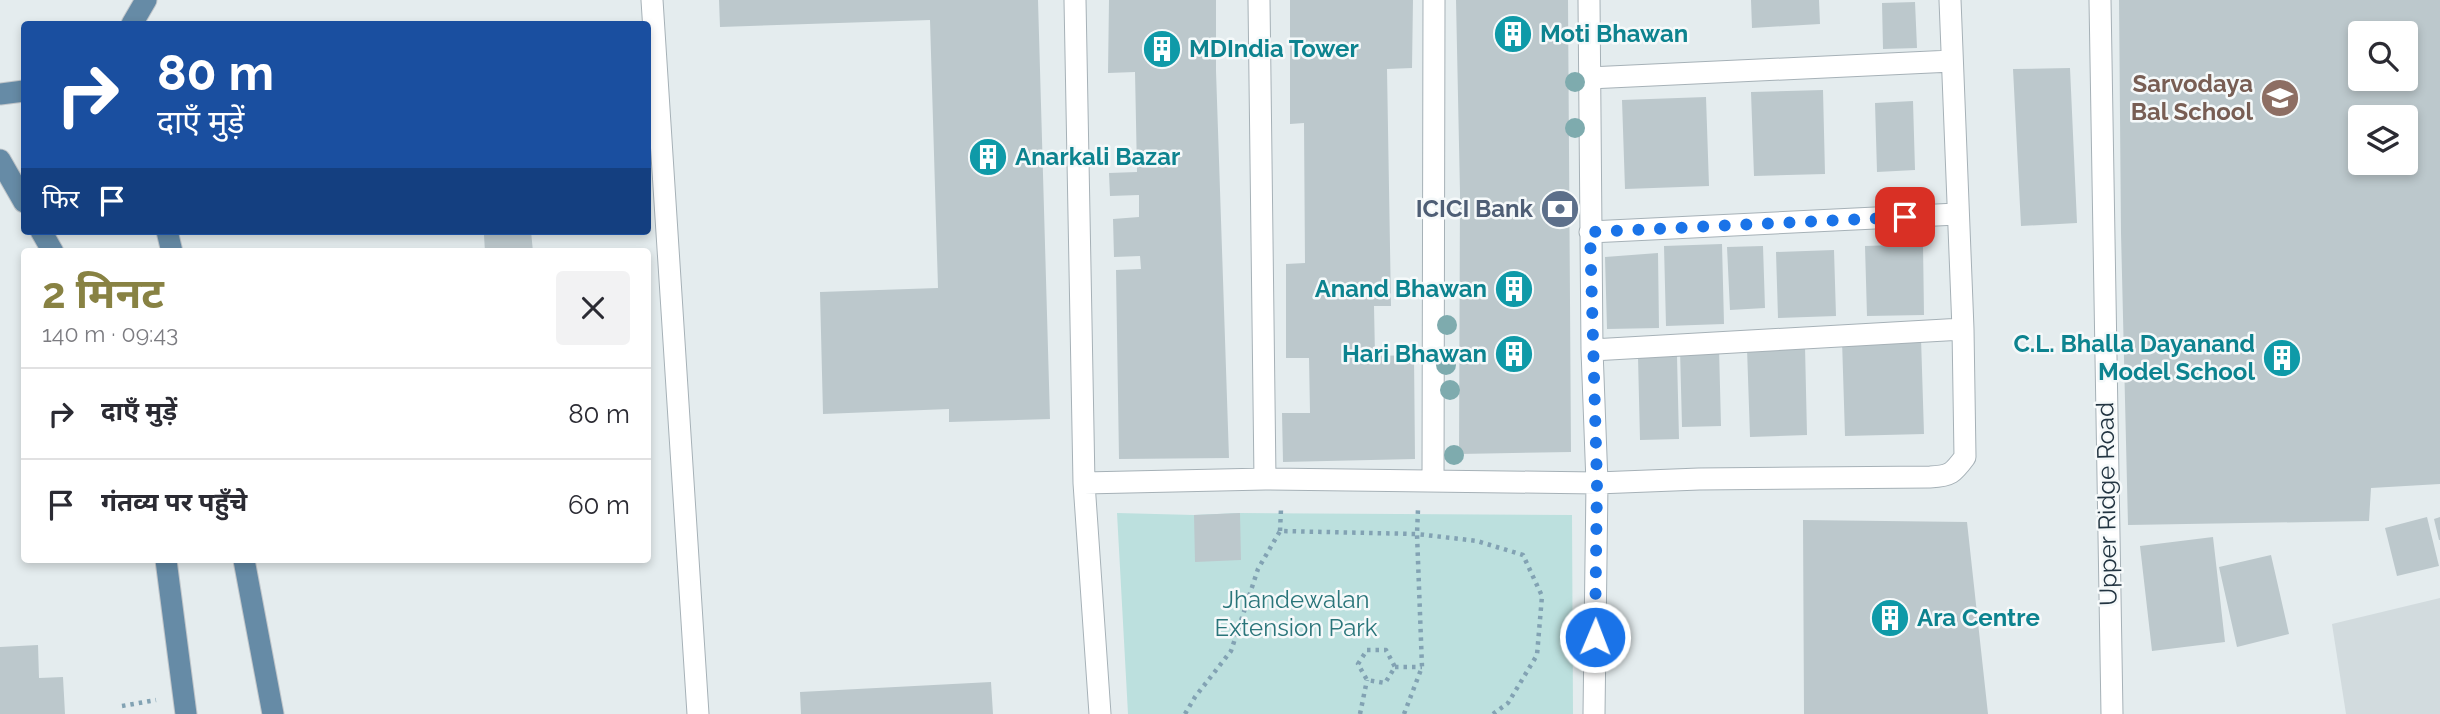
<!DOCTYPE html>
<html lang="hi">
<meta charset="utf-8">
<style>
body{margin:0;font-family:Raleway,"Noto Sans Devanagari",sans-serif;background:#f2f2f3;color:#2b2b33;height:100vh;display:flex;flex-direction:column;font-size:26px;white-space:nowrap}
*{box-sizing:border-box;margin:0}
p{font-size:23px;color:#7c7c81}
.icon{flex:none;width:38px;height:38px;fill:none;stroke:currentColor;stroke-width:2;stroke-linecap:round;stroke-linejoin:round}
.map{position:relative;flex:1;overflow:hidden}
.details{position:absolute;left:21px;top:248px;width:630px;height:315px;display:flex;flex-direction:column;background:#fff;border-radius:7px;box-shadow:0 4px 10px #0003}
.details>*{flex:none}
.guide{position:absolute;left:21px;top:21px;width:630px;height:214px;border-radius:7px;box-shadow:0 4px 10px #0003;background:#1a4fa0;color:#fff;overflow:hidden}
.fabs{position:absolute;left:2348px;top:21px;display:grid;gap:14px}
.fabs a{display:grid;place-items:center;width:70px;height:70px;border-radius:7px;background:#fff;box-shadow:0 4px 10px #0003;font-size:35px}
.pin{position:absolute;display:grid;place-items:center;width:60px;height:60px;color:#fff;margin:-30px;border-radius:14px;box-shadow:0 4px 10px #0006}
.me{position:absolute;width:77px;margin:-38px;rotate:1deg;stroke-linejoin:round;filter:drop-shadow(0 0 5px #0008)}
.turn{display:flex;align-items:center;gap:24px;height:147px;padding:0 21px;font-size:32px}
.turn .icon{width:91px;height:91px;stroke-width:2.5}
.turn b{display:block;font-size:49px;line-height:60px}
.then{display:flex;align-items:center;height:66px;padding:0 21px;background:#0003;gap:14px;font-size:26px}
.round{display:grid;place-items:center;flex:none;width:74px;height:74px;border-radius:7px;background:#f2f2f3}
.head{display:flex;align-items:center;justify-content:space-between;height:119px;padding:0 21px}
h1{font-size:42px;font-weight:700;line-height:52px;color:#888243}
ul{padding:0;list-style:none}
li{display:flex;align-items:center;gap:21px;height:91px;padding:0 21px;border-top:2px solid #e1e1e2}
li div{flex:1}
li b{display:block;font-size:26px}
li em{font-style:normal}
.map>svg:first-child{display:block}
.built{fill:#d2dbde}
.green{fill:#bce0de}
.building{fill:#bcc8cc;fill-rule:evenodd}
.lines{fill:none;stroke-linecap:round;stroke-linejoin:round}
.minor-casing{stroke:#a6b1b7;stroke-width:23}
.major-casing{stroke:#c1c6ca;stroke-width:23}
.path{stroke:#82a2b3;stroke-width:4.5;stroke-dasharray:3.5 5;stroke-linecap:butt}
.minor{stroke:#fff;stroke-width:21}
.major{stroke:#668ba6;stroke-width:21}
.tree{fill:#7eabae}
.route{stroke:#1a73e8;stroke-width:12;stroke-dasharray:0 21.6}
.labels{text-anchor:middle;stroke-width:5;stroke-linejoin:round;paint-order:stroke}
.culture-label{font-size:24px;font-weight:bold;fill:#0d838f;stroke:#f5f9fa;text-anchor:start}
.education-label{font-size:24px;font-weight:bold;fill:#785e54;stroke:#f5f9fa;text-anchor:end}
.service-label{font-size:24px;font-weight:bold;fill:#4e5e75;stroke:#f5f9fa;text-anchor:end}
.street-label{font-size:24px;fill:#223441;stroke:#f5f9fa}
.park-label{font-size:24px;fill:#2a757a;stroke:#f5f9fa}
</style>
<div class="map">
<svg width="2440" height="714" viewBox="0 0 2440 714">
<rect width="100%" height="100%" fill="#e4ecee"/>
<path class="built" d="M2440,598V714H2346L2332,624Z"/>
<path class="green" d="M1117,513L1194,515L1240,513L1572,515L1573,714H1128Z"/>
<path class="building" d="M719,0H1038L1050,419L949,422V409L823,414L820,292L938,288L930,20L720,27Z
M1109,0H1216V71L1229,458L1119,459L1116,270L1141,269L1140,256L1114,257L1113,219L1139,217V195L1110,196L1109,173L1137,172L1135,72L1108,73Z
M1290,0H1413L1412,68L1387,69L1391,306H1374L1375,356L1414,355L1415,459L1283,462L1282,413H1310L1309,358H1286V264L1305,263L1304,123L1290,124Z
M1456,0H1568L1571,452L1459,454L1460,193Z
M1751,0H1819L1820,24L1752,28Z
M2119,0H2440V484L2371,488L2369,521L2128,525L2121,233ZM2361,33H2406V79H2361ZM2361,117H2406V163H2361Z
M1915,2L1917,48L1883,49L1882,3Z
M2070,68L2077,223L2021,226L2013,69Z
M1823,90L1825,174L1754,176L1751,92Z
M1706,97L1709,186L1625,189L1622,100Z
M1913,101L1915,170L1877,172L1875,103Z
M531,231L533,252H485L484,235Z
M1722,244L1724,324L1666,326L1664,246Z
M1923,244L1924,315L1867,316L1865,246Z
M1763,246L1765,308L1730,310L1727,247Z
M1834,250L1836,316L1778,318L1776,252Z
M1658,253L1659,328L1607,329L1605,257Z
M1921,338L1924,434L1845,436L1842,340Z
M1805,346L1807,435L1750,437L1747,348Z
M1719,348L1721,426L1682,427L1680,349Z
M1677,356L1679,439L1640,440L1638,357Z
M1240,513L1241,560L1195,562L1194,515Z
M2427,517L2439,566L2397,576L2385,528Z
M2440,517V540H2439L2434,519Z
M1803,520L1967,522L1988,714H1804Z
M2213,537L2225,642L2152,651L2140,546Z
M2271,555L2289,634L2237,647L2219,567Z
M38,645L39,678L63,677L65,714H0V647Z
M991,682L993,714H801L800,692Z"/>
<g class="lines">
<g class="minor-casing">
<path id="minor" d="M652,0L698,714
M1075,0L1084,483L1265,479L1597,483L1699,479L1930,477C1951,476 1953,473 1965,457L1963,329L1950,0
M1259,0L1265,479
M1589,0L1592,350L1597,483L1594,714
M2100,0L2112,714
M1589,78L1952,61
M1590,232L1957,214
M1592,350L1963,329
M1433,481L1434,0
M1084,483L1100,714"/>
</g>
<g class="major-casing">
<path id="major" d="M132,24L146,0
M0,94L24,91
M0,160L24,202
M41,231L53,252
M167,231L172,252
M166,560L186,714
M244,560L273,714"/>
</g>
<path class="path" d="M1280,531L1281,509
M1367,650H1386L1395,667L1385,683L1367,680L1358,664Z
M1395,667H1422
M122,706L156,700
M1185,714L1195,697L1231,651L1258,569L1280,531L1417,534L1418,509
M1360,714L1367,680
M1404,714L1422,667L1417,534L1477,541L1523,555L1542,596L1537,655L1508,703L1493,714"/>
<use href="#minor" class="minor"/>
<use href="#major" class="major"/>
</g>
<g class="tree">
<circle cx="1575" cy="82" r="10"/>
<circle cx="1575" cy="128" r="10"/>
<circle cx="1447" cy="325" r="10"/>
<circle cx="1446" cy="365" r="10"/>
<circle cx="1450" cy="390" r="10"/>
<circle cx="1454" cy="455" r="10"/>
</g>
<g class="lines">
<path class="route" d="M1595,637L1597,483L1590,232L1905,217"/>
</g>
<defs>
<g id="building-disc" transform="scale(2.0125)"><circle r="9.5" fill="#0f9aa8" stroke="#f5f9fa"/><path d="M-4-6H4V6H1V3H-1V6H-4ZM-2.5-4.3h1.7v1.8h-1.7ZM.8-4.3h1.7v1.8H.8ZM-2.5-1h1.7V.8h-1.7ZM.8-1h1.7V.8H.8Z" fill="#fff"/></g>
<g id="school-disc" transform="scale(2.0125)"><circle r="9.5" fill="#8d6e63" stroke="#f5f9fa"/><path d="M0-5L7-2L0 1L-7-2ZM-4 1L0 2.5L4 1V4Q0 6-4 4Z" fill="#fff"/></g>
<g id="bank-disc" transform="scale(2.0125)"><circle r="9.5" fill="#5c6f8a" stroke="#f5f9fa"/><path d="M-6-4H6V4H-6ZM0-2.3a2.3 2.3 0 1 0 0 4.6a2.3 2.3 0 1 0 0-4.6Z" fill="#fff"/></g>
</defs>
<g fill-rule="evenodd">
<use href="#building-disc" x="1513" y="34"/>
<use href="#building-disc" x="1162" y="49"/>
<use href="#school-disc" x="2280" y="98"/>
<use href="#building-disc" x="988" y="157"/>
<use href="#bank-disc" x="1560" y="209"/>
<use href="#building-disc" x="1514" y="289"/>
<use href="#building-disc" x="1514" y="354"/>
<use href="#building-disc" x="2282" y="358"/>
<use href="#building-disc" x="1890" y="618"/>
</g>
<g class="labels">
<g class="culture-label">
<text x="1540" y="42">Moti Bhawan</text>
<text x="1189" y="57">MDIndia Tower</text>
<text x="1015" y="165">Anarkali Bazar</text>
<text x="1487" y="297" text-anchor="end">Anand Bhawan</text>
<text x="2255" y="352" text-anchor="end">C.L. Bhalla Dayanand<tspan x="2255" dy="28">Model School</tspan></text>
<text x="1487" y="362" text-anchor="end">Hari Bhawan</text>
<text x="1917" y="626">Ara Centre</text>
</g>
<g class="education-label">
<text x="2253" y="92">Sarvodaya<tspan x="2253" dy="28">Bal School</tspan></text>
</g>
<g class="service-label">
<text x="1533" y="217">ICICI Bank</text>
</g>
<g class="street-label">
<text transform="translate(2107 504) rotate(-91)" y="8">Upper Ridge Road</text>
</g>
<g class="park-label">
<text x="1296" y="608">Jhandewalan<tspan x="1296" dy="28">Extension Park</tspan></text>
</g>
</g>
</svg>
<div class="fabs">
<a><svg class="icon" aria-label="search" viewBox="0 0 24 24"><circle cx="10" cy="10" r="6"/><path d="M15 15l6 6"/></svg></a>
<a><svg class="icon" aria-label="layers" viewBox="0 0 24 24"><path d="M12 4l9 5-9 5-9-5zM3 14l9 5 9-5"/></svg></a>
</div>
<div class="pin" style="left:1905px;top:217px;background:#d93025"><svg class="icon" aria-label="arrive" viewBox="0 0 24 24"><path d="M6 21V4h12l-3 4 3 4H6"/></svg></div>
<svg class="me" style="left:1595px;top:637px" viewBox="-20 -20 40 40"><circle r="17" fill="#1a73e8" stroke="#fff" stroke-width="3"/><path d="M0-11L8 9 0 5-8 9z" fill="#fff"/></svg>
<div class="guide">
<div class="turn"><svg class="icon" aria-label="right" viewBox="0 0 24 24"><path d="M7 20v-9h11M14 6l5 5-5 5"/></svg><div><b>80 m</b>दाएँ मुड़ें</div></div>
<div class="then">फिर<svg class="icon" aria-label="arrive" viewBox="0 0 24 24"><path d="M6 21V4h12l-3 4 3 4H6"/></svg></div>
</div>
<section class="details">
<div class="head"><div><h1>2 मिनट</h1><p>140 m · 09:43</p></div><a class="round"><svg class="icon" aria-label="close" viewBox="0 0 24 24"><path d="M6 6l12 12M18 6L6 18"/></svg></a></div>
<ul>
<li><svg class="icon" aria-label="right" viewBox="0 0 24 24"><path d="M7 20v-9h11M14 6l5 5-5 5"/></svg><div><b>दाएँ मुड़ें</b></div><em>80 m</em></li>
<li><svg class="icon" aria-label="arrive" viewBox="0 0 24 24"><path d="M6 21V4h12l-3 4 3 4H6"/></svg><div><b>गंतव्य पर पहुँचे</b></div><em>60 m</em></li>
</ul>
</section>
</div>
